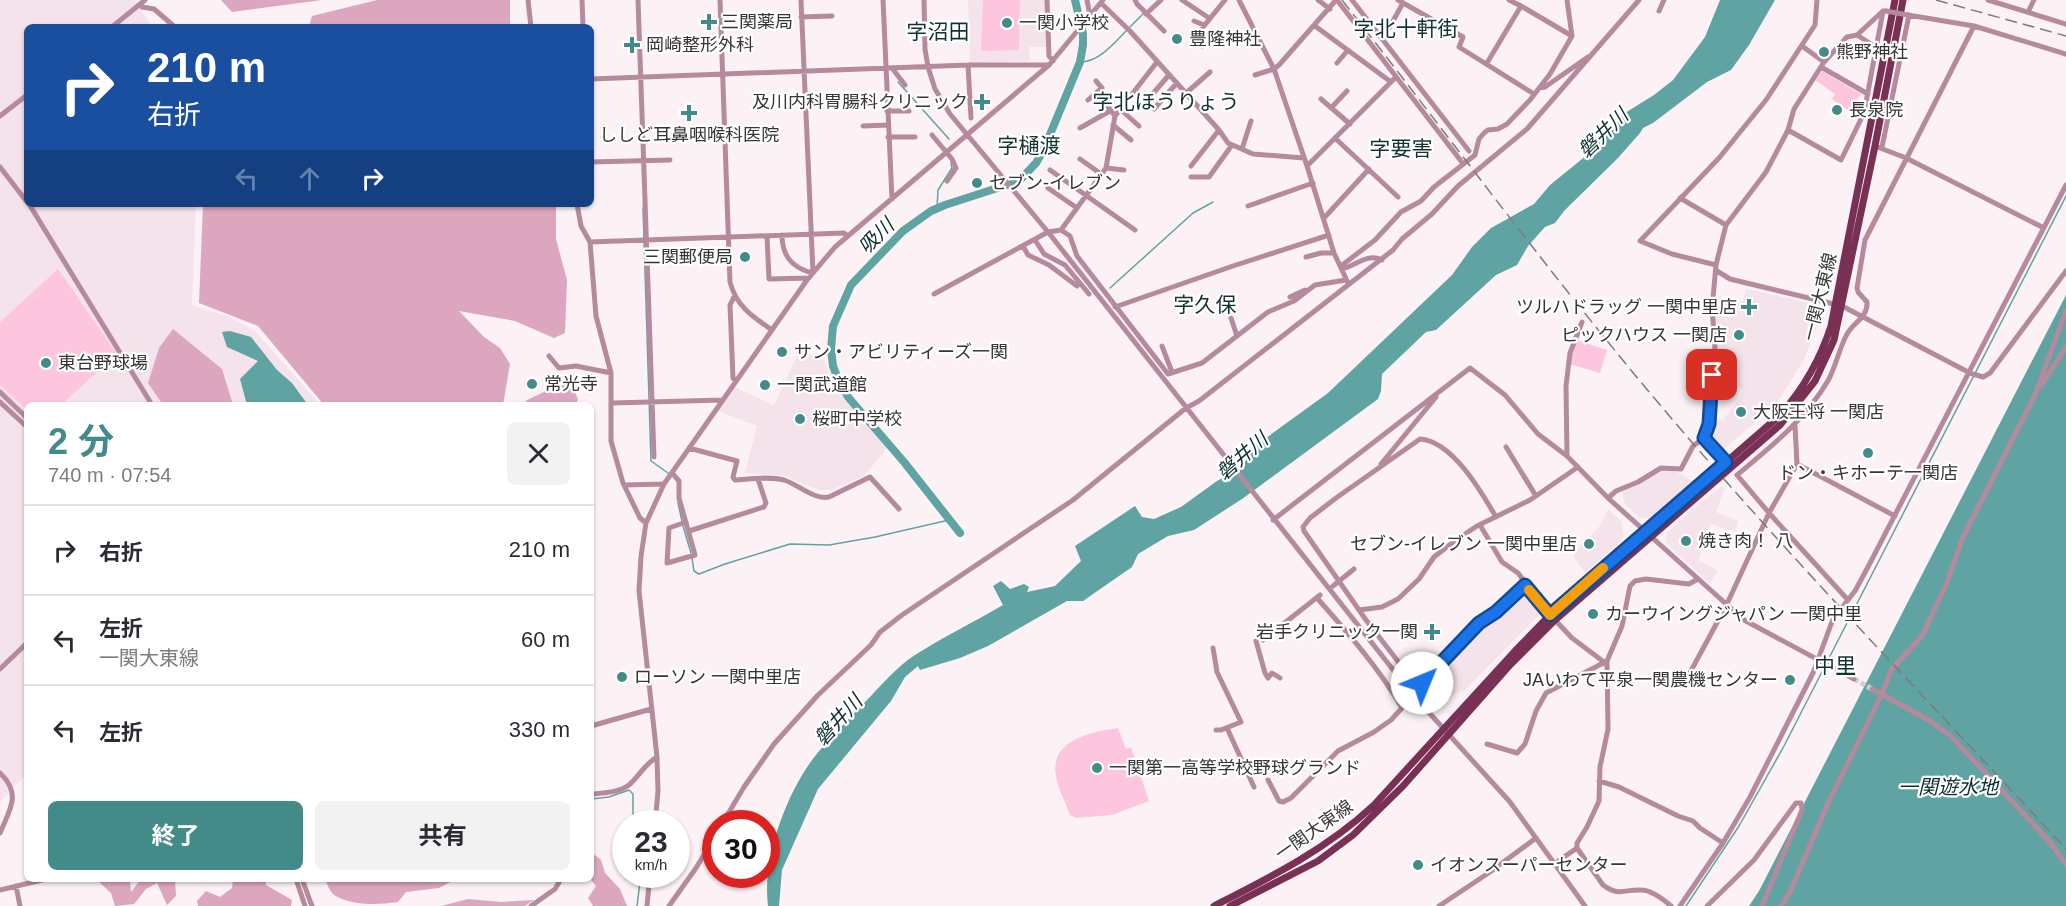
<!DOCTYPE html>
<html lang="ja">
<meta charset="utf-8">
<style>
body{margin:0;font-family:Helvetica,"Noto Sans JP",sans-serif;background:#f2f2f3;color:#2b2b33;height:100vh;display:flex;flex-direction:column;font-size:22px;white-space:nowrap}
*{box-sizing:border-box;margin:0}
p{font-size:20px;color:#7c7c81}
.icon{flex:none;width:33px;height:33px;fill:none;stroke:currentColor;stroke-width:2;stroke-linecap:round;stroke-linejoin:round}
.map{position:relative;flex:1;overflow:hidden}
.panel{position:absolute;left:24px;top:402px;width:570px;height:480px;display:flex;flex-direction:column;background:#fff;border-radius:9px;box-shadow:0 2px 4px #0004}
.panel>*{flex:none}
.top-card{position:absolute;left:24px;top:24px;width:570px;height:183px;border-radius:9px;box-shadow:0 2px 4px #0004;background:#1a4fa0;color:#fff;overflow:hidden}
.speed{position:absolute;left:612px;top:810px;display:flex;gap:12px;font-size:30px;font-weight:700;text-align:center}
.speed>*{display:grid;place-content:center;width:78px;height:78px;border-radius:50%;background:#fff;box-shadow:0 2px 4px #0004;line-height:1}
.speed small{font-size:15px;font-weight:400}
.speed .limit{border:9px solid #d22;background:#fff;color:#111}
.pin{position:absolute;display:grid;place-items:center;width:51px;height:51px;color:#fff;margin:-26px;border-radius:12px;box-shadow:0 3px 9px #0006}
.me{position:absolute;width:66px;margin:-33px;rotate:45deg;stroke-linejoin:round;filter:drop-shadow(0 0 4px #0008)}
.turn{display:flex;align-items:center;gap:21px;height:126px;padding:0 24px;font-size:27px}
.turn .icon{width:78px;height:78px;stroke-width:2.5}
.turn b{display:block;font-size:42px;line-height:51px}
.lanes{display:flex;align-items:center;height:57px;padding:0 24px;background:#0003;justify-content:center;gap:30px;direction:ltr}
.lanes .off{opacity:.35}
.round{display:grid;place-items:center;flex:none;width:63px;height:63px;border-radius:9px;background:#f2f2f3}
.summary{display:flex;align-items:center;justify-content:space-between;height:102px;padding:0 24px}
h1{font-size:36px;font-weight:700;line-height:45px;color:#438b88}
.button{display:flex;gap:12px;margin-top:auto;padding:12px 24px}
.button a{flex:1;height:69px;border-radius:9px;background:#438b88;color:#fff;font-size:24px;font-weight:700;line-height:69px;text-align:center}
.button a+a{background:#f2f2f3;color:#2b2b33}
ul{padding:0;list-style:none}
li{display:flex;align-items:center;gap:18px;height:90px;padding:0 24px;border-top:2px solid #e1e1e2}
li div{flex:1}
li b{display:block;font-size:22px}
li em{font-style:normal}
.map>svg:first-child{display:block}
.built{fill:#f4e3ea}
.green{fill:#fdc6de}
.forest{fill:#dca6be}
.water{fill:#5fa4a2}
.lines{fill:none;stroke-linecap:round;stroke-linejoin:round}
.stream{stroke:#5fa4a2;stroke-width:1.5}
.river{stroke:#5fa4a2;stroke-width:8}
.minor-tunnel{stroke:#d5cccf;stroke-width:5;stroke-dasharray:5 2.5;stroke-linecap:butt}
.minor{stroke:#b58a9d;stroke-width:5}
.major{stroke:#783055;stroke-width:7}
.rail{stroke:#807a7c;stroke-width:1.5;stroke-dasharray:12 6;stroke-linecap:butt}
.minor-bridge{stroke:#b58a9d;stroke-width:5}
.route-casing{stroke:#114b97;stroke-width:15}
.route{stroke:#1a73e8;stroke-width:10}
.slow{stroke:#f59e0b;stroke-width:10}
.poi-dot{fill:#438b88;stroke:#fff;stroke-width:2}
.labels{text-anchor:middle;stroke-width:4.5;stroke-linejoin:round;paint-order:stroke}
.poi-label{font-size:18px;fill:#373435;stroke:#fff;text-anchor:start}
.street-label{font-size:18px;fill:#373435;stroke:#fff}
.water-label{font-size:20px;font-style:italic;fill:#0c2f2e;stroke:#fff}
.quarter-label{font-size:21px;fill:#103332;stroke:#fff}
</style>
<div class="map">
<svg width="2066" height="906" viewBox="0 0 2066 906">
<rect width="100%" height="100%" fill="#fcf2f6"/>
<path class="built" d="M0,0H135L152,27H27V204H196L192,305L230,317L254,330L321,405H27V774L0,802Z
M968,0H1045L1047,47H1029L1030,61L970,63Z
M1746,289L1818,305L1822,313L1803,362L1780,398L1762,417L1720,452L1706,437L1711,418L1723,420L1740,398L1743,389L1714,379V313L1717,296L1742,303Z
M804,351L824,361L842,397L888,447L864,476L831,490H819L782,475L745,473L757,426L718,411L735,387L774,405L798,354Z
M1662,470L1677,472L1692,481L1652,518H1640L1625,504L1622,491Z
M1722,486L1725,488L1716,512L1738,521L1735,532L1711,524L1703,543L1699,561L1718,570L1710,584L1666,543L1667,533L1695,507Z
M1608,509L1622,522L1623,539L1585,573L1573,556L1582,544L1599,527Z
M1526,591L1543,611L1464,691L1462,690L1445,701L1433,684L1442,667L1482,625L1497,616L1522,592Z"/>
<path class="green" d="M983,0H1020L1019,50L981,51Z
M1822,71L1861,94L1849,111L1832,99L1835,94L1815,80Z
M58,269L117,354L61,405H27V410L0,385V322Z
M1573,339L1607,350L1600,373L1566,363Z
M1118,728L1126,749L1131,747L1149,801L1112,815L1076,818L1070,815C1066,803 1058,789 1056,776C1049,739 1093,732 1118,728Z"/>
<path class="forest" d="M221,0H322L232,12Z
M377,0H510V27H309L312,16Z
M203,204H556V239L567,280L565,333L554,338L515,321L459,311L484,337L500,348L510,364L503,405H324L258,326L199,303Z
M173,329L222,369L233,405H163L148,383L159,348Z
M569,380L578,399L576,405H536L525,401Z
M591,852L601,860L605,873L620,889L627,906H593L588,898L596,886L590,879Z
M100,879H130L131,892L141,879H175L176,896L167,905L157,883L146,889L134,904L115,906L111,893L99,882Z
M233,879H266V885L292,900L291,906H198L197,901L206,891L220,897L232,888Z
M325,879H456L439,888L406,892L398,902C377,905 352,906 334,895C330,892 327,884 325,879Z
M468,899L501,902L534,900L525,906H441Z"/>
<path class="water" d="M1720,0H1775L1749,45L1731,70L1707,82L1653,123L1643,128L1640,133L1618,158L1564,211L1555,223L1545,227L1528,246L1517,265L1496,275L1436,330L1426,332L1382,374L1381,391L1378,399L1242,499L1194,530L1168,536L1138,554L1132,567L1083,601H1067L988,646L960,658L920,670L918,666L905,677L891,701L818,789L782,870L779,906H768C762,860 785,797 812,760C828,739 847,721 865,702C881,686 896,667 915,655C943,637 974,622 1003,605L993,586L1001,581L1010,589L1024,584L1029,587L1027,592L1055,586L1081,561L1075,546L1135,506L1142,517L1154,519L1181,507L1217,481L1241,468L1255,446L1328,393L1452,275L1472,247L1491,228L1534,204L1550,185L1587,155L1625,113L1654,95L1673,80L1705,37Z
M2066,295V906H1749L1759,891Z
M230,331L251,337L277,370L292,383L308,405H247L240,379L258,361L227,347L222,332Z"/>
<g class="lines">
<path class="stream" d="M1130,27L1144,13
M1080,62C1099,62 1114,43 1127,30
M898,82L949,139
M643,208L651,461L668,473
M937,209L938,190L952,168L951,163
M1110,288L1193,213L1213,202
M678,503L682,521
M683,526L691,553
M692,558L694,571L699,574L725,564L790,544L829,545L875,537L949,520
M1827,662L2066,196
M591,799L609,797L629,790L633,794V824
M637,906L641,874
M1686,906L1739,826L1784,746L1825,666"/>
<path class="river" d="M960,533L904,462L848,397L839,382L833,366L831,349L833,326L851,285L903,231L931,211L945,205L1019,181L1036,163L1044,149L1080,62L1083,45V34L1075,0"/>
<path class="minor-tunnel" d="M1854,679L1872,689"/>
<path class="minor" d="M528,0L531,27
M582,0L583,27
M638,0L654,457
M720,0L730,282C736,306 753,317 772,330
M883,0L892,199
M924,0L925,49L928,67L935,89L950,114L1048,232L1413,695L1510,802L1585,906
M1047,0L1049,56L1053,61
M1087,0L1090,16
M1135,0L1137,4L1164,31
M1182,0L1209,18
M1239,0L1274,69L1307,166L1334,253L1348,283
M1318,0L1330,9
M1337,0L1461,161
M1352,0L1469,151
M1398,0L1463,37L1459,47L1534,94
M1509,0L1521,6
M1988,0L2066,24
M1101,3L1130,31L1219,130L1228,143L1253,154L1304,158
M140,4L142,7L154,9L175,27
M1659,11L1664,0
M2028,12L2034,0
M1146,14L1161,0
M1908,15L1974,26L2066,54
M801,17L832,16
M1194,21L1204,25
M1315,26L1391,82
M112,27L145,0
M1857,35L1877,48
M1383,39L1403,3
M1202,46L1195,37L1225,0
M1802,46L1824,62
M1157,62L1115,116L1106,168L1061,230L1070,236L1077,256L1168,374L1202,363L1268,312L1294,301L1315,285L1346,280
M1337,63L1348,50
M1487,63L1521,6L1572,36
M968,65L971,118
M1821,67L1868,94
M892,68L905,85
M1255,75L1274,69L1279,65L1336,0
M591,79L968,65H1049
M1096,81L1102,88L1097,92L1115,116
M1539,88L1545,87L1588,57
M1185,94L1210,72
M1150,97L1169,75
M1321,99L1350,124
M1088,100L1097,92
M1331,108L1347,91
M1120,109L1139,126
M1154,109L1176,84
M887,111H909
M0,116L27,95
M1113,125L1131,140
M863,126L888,125
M1080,128L1110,111
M1788,130L1841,160L1864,113L1883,11
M932,135L952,159L956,168L947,181
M888,137H915
M1336,139L1398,197
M1875,146L1906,158L2042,227
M1882,147L1909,15
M1242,149L1251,121
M1080,159L1101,174
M591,162L670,160
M1191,166L1219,130
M1307,166L1396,77
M0,167L27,202
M1106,168L1124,170
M1050,170L1135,230
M1191,177H1209L1232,145
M1048,188L1077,208
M1680,198L1726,225
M29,204L152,405
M577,204L581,226L590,242L596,316L611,373V441L623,483L640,518L646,523
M1248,206L1313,183
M1324,218L1369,169
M782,235C782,256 792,268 813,273L801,0
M767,236L769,279L809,278
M1035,240L1044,254L1065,265L1089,294
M590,242L844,233L848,236
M1023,246L1028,255L1049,265L1077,286
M1306,257L1321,253H1334
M1716,265L1672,254L1640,241L1719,158L1766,100L1815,25L1817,0
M1341,266L1375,240L1401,212L1421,201L1434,187L1475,155L1479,139L1484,133L1488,130L1498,129L1507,124L1530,100L1550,74L1572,36L1567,0
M1342,269C1357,265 1367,253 1382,260
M1717,271L1730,279L1842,306L1970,373L1983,377L1990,373L2066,271
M934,294L1048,232L1061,230
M734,297L730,305L733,378L736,381
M1290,297L1305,290
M1115,307L1233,266L1329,235
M1231,318L1237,336
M1162,346L1172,372
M549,356L559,368L576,366L611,373
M2041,386L2066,347
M0,392L27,418
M0,402L27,427
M612,403L723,400
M1704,438L1726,462
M1506,447L1536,496
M689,448L737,461L733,477L735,480C751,479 770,476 784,480C799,485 814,500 829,497L870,477L899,509
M1567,456L1566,386L1570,353L1582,322
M1381,464L1436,397
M1797,464L1895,516
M672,473L679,481V498L695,555L667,563L669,528L686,522
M624,485L664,484
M1608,498L1616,491L1638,482L1661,468L1681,469L1693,446L1704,438L1709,426L1715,344L1712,309L1716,265L1726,225L1766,172L1788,130L1794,109L1824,62L1847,37L1857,35L1883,11H1886
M1273,520L1470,368L1505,395L1538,434L1567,456L1608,498L1744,620L1854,679
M1480,525L1502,562L1518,573L1550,615
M689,531L764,507L766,503L758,479
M1333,586L1354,569
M1848,600L1769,513L1737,475C1772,446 1806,419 1829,379C1836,365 1839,350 1846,336C1852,322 1868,319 1867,302L1858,292L1857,288L1865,240L1974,26
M1359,610L1382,607L1398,599L1419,579L1434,557L1456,540L1477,526L1530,500L1578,467
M1555,620L1572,638L1604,662
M1263,640L1320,595
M1256,641L1265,673L1268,678L1272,673L1280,678
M1213,648L1217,672L1241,722L1221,730H1216
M0,669L27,643
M1686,680L1726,606L1769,513L1797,464L1795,426
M1425,687L1422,683L1407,673L1366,620L1304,531L1303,527L1310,518L1336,498L1420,439C1452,441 1481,491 1496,517
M1872,689L1927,719L1951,736L2049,841L2066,864
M1416,698L1430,682L1440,664L1479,623L1496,612L1525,585
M1402,708L1414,696
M591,726L651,709
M1227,728L1254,787
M1487,744L1517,753L1525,744L1536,711L1546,693L1607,661
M0,773C22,794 10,809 0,833
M1268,780L1279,801L1283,802L1291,798L1338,751L1374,732L1391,720L1402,708C1379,668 1348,633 1317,598
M1599,781L1619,787L1678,816L1693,821L1700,828L1723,843
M591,794C603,793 618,793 629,785C639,776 645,764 657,757
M655,824L658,791L657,757L639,591L641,556L646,523L664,484L807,280L835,247L1049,65L1103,0
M722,824L744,787L774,744L818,695L871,645L880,632L902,615L1073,500L1186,408L1199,401L1393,250L1402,239L1432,214L1458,186L1527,129L1639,0
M1577,848L1603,885C1619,897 1625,889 1641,890C1651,890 1663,899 1671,906
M1554,864L1577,848V843L1587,827L1599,801L1600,767L1608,729L1607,661L1622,626L1630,586L1635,581L1646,579L1689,584L1698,579
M296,879L305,906
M302,879L312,906
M16,886L20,906
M0,890L46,879
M531,906L555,889L561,879
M647,906L650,874
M669,906L696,868L716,835
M1439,906L1490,872L1536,838
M1680,906L1723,843L1750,797L1813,673L1833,619L1855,591L1869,565L2066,185
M1707,906L1754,860L1793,807L1796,803H1801L1802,810L1762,906
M1781,906L1790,892L1829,801L1882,694L1891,670L1922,636L1946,585L1963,537L2035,395L2066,311"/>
<path class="major" d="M1214,906C1271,877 1327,849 1374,805L1515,651L1550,615L1778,417C1803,390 1820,360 1831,326L1895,0
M1230,906L1318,861L1353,835L1403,786L1510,665L1555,620L1780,425L1815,381L1834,340L1875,146L1903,0"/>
<path class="rail" d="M1342,0C1448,135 1550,275 1661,406C1790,559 1930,702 2066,849
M1936,0L2066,36"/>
<path class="minor-bridge" d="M1886,11L1908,15"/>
</g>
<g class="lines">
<g class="route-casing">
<path id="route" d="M1422,683L1425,687L1440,664L1479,623L1496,612L1525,585L1550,615L1726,462L1704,438L1709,424L1712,375"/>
</g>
<use href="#route" class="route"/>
<path class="slow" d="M1529,590L1550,615L1603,568"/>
</g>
<g class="poi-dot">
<path d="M706 13h6v6h6v6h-6v6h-6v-6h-6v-6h6z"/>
<circle cx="1007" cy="23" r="6"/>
<circle cx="1177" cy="39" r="6"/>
<path d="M629 36h6v6h6v6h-6v6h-6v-6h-6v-6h6z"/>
<circle cx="1824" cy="52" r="6"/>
<path d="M979 93h6v6h6v6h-6v6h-6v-6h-6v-6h6z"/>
<circle cx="1837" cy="110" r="6"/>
<path d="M686 104h6v6h6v6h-6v6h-6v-6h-6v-6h6z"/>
<circle cx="977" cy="183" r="6"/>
<circle cx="745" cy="257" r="6"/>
<path d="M1746 298h6v6h6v6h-6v6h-6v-6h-6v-6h6z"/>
<circle cx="1739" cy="335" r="6"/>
<circle cx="782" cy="352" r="6"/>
<circle cx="46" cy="363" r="6"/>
<circle cx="532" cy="384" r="6"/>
<circle cx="765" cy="385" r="6"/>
<circle cx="1741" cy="412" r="6"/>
<circle cx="800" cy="419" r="6"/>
<circle cx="1868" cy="453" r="6"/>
<circle cx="1686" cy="541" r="6"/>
<circle cx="1589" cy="544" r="6"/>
<circle cx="1593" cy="614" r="6"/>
<path d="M1429 623h6v6h6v6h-6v6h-6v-6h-6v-6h6z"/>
<circle cx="622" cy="677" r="6"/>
<circle cx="1790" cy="680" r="6"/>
<circle cx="1097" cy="768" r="6"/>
<circle cx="1418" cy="865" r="6"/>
</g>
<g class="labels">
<g class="poi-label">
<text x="721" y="28">三関薬局</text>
<text x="1019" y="29">一関小学校</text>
<text x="1189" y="45">豊隆神社</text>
<text x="646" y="51">岡崎整形外科</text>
<text x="1836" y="58">熊野神社</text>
<text x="968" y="108" text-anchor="end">及川内科胃腸科クリニック</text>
<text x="1849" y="116">長泉院</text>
<text x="689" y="141" text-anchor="middle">ししど耳鼻咽喉科医院</text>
<text x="989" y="189">セブン-イレブン</text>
<text x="733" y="263" text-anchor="end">三関郵便局</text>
<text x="1737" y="313" text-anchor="end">ツルハドラッグ 一関中里店</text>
<text x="1727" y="341" text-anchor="end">ピックハウス 一関店</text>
<text x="794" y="358">サン・アビリティーズ一関</text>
<text x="58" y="369">東台野球場</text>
<text x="544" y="390">常光寺</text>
<text x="777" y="391">一関武道館</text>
<text x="1753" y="418">大阪王将 一関店</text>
<text x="812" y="425">桜町中学校</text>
<text x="1868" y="479" text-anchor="middle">ドン・キホーテ一関店</text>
<text x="1698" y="547">焼き肉！ 八</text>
<text x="1577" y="550" text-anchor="end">セブン-イレブン 一関中里店</text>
<text x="1605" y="620">カーウイングジャパン 一関中里</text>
<text x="1418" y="638" text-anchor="end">岩手クリニック一関</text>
<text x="634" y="683">ローソン 一関中里店</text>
<text x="1778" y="686" text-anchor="end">JAいわて平泉一関農機センター</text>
<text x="1109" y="774">一関第一高等学校野球グランド</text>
<text x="1430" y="871">イオンスーパーセンター</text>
</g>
<g class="street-label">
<text transform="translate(1820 297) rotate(-76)" y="6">一関大東線</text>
<text transform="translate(1314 830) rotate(-35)" y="6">一関大東線</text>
</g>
<g class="water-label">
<text transform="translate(1603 133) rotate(-44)" y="7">磐井川</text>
<text transform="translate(876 236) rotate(-44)" y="7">吸川</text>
<text transform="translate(1242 456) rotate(-41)" y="7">磐井川</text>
<text transform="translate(838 720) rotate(-48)" y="7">磐井川</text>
<text x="1948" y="794">一関遊水地</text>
</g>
<g class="quarter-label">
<text x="1406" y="36">字北十軒街</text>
<text x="938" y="39">字沼田</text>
<text x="1166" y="109">字北ほうりょう</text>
<text x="1029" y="153">字樋渡</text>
<text x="1401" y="156">字要害</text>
<text x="1205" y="312">字久保</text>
<text x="1835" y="673">中里</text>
</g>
</g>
</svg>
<div class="speed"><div>23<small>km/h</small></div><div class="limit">30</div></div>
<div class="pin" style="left:1712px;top:375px;background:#d93025"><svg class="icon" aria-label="arrive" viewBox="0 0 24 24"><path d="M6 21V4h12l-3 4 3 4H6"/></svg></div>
<svg class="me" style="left:1422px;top:683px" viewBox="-20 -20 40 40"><circle r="19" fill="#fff"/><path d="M0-13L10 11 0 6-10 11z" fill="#1a73e8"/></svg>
<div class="top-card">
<div class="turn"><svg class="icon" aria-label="right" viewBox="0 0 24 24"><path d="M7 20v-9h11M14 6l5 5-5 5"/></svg><div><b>210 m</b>右折</div></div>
<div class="lanes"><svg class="icon off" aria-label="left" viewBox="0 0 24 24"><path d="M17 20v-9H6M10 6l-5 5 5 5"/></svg><svg class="icon off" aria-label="ahead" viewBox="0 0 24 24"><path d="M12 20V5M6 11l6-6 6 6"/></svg><svg class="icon" aria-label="right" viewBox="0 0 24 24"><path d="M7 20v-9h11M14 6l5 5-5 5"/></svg></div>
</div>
<section class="panel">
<div class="summary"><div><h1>2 分</h1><p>740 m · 07:54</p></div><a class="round"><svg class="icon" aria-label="close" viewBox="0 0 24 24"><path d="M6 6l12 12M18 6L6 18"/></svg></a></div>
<ul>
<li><svg class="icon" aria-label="right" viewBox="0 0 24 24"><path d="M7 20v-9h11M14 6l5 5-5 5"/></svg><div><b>右折</b></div><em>210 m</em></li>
<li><svg class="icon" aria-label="left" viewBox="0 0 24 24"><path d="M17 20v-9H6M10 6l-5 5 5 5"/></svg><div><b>左折</b><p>一関大東線</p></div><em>60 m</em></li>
<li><svg class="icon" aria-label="left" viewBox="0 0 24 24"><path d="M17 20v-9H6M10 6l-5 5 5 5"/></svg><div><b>左折</b></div><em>330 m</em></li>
</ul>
<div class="button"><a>終了</a><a>共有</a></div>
</section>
</div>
